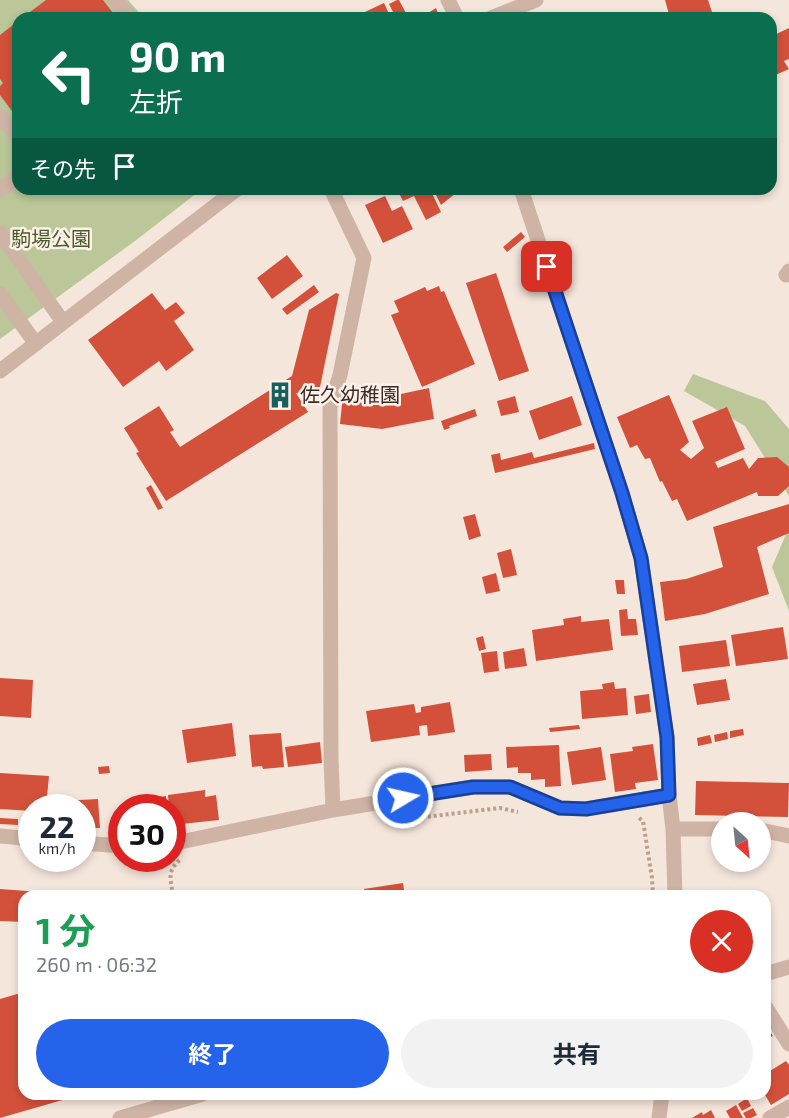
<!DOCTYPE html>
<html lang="ja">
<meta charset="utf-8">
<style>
body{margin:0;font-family:"Exo 2","Noto Sans JP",sans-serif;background:#f2f2f3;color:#1f2937;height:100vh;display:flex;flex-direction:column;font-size:22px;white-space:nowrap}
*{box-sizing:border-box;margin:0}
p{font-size:20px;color:#747a83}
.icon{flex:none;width:33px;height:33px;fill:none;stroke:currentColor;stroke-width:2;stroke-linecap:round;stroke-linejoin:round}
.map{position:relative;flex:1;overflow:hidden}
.drawer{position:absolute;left:18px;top:890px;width:753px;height:210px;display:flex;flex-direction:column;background:#fff;border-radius:18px;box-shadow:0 3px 9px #0003}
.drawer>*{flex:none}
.top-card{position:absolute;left:12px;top:12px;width:765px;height:183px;border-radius:18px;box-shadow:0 3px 9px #0003;background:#0b6e4f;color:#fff;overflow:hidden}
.needle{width:39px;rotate:153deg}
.fabs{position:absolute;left:711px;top:812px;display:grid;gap:12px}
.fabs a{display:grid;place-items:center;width:60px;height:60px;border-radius:50%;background:#fff;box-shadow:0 3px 9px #0003;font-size:30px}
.speed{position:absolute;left:18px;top:794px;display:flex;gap:12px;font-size:30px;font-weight:700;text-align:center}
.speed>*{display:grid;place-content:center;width:78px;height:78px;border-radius:50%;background:#fff;box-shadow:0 3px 9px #0003;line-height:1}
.speed small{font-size:15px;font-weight:400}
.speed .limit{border:9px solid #d22;background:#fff;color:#111}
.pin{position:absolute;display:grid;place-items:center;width:51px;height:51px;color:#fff;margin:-26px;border-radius:12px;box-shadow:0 3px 9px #0006}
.me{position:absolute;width:66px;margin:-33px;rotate:81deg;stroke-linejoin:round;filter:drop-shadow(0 0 4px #0008)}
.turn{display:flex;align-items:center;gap:21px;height:126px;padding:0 18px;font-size:27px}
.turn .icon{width:78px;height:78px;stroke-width:2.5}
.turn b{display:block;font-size:42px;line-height:51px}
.then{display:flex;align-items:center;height:57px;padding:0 18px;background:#0003;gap:12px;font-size:22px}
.round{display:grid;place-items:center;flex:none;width:63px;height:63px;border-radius:32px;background:#f2f2f3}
.overview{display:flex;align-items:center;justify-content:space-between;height:102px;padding:0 18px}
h1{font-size:36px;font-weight:700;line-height:45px;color:#1e9e55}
.button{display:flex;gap:12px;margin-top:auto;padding:12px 18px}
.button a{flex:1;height:69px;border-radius:36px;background:#2563eb;color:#fff;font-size:24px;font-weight:700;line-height:69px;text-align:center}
.button a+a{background:#f2f2f3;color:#1f2937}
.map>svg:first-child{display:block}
.green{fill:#bbc699}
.building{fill:#d3513b}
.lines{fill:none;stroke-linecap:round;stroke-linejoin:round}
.path{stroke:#bb9e90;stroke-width:4;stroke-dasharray:3 3;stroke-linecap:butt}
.minor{stroke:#cfb4a6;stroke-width:15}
.route-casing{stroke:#184099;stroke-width:15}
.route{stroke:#2563eb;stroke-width:10}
.labels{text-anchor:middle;stroke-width:5;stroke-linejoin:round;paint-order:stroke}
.park-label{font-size:20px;fill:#4d5b28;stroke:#fcf1e9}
.poi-label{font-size:20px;fill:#3a2b27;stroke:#fcf1e9;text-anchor:start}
</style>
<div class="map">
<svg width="789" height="1118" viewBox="0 0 789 1118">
<rect width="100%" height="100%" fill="#f5e6db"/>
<path class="green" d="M0,0H128L144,18H18V189H202L135,241L0,339Z
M693,374L765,401L789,429V496L745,426L684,391Z
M789,527V611L772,567Z"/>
<path class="building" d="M46,0H103L117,18H22Z
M397,0H399L406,13L396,18L389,4Z
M665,0H708L714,18H670Z
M384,3L391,18H352Z
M436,8L438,13L430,18H420Z
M18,21V119L0,95V86L3,83L0,79V35Z
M789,28V59L784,61L789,69L771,77V47L776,44L772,36Z
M397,189H430L441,212L426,220L414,196L403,201Z
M433,189H461L441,205Z
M385,196L392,211L402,206L413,229L383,243L365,205Z
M521,232L525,237L507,252L503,247Z
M287,255L303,276L272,299L257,278Z
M496,273L529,371L499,381L466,283Z
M314,285L319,292L287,315L282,309Z
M439,286L441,292L444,291L475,364L422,387L391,315L399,312L394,301L425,287L427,291Z
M152,293L165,310L176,302L185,313L174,321L194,350L166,371L159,361L123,387L88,340Z
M336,293L339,294L318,397L296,393L308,412L166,501L136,453L139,452L124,428L159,406L174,430L170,432L180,447L292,376L309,310Z
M429,388L434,419L382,429L340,424L343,395L382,398Z
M669,395L689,442L680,450L691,459L704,448L692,421L727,407L745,449L715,462L718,468L743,458L749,469L758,458L777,457L789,467V486L778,496H758L757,492L687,521L677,499L672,501L662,481L660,482L650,458L645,459L637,445L630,448L617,417Z
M515,396L519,412L501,416L497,401Z
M572,396L582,425L539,440L529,411Z
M475,409L477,416L449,426L450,428L444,430L441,421Z
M594,443L595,449L495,473L491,455L500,453L501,460L532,452L534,458Z
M151,485L163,508L158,510L146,488Z
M789,504V533L757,547L769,594L705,614L665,621L660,582L686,579L723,567L713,527Z
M475,514L481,536L469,540L463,517Z
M511,549L517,575L503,578L497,553Z
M496,573L500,591L486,594L482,577Z
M615,580H624L625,594H617Z
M627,609L628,619H636L638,635L621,636L619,610Z
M581,616V622L609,619L613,650L536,661L532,630L564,625L563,619Z
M783,627L788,659L736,666L731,635Z
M483,636L486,649L479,651L476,638Z
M726,640L730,666L682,672L679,646Z
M524,648L527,666L505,669L503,652Z
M497,651L499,671L484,673L481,653Z
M0,678L33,680L31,718L0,716Z
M726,679L730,700L697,705L693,684Z
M614,682L615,689L626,688L628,715L582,719L580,691L603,689L602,684Z
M649,694L651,712L636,714L634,696Z
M450,702L455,732L428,736L427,725L419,726L420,735L371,742L366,711L414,704L416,713L421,712V707Z
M232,723L236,756L187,763L182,730Z
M579,725L580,729L550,732L549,728Z
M743,729L744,735L730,738V731Z
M727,732L728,739L715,742L714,735Z
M281,733L284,767L263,769L262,766L252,767L249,735Z
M710,735L712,743L698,746L697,738Z
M320,742L322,763L288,767L285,747Z
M653,744L658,780L635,783L636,789L615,792L610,754L633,751L632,747Z
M559,745L561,786L545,787V779L531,780V773H518V767L507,768L506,747Z
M601,747L606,780L572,785L567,752Z
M491,754L492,770L465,772L464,755Z
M109,766L110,773L99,774L98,767Z
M0,773L49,776L46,807H32V811L0,809Z
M696,781L789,783L788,817L695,815Z
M205,790V797L216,795L219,820L172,825V807H169L168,795Z
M166,796L167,807H151L150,798Z
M98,799L100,828H82V807H61V801Z
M0,818L18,819V825L0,824Z
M403,883L405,896H365L364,889Z
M0,889L41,892V896H24V922L0,921Z
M24,992V1094H65L66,1099L0,1118V999Z
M765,1024L773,1036L765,1040Z
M786,1061L789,1065V1094L771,1105L765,1095V1074Z
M747,1098L751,1106L742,1111L738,1104Z
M736,1105L743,1118H730L726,1111Z
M753,1108L757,1115L751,1118H746L743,1113Z
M711,1110L715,1118H692L702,1112L703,1115Z"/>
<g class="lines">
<path class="path" d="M639,818L643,821L652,878L653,896
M392,821L500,808L518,812
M173,896C171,879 166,871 181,859"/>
<path class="minor" d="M115,0L130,18
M448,0L457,18
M491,18L536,0
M0,116L18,138
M521,189L622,493L641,558L667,737L669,795L673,829L675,896
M0,190L18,176
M0,233L63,322
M786,275L789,271
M0,294L36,344
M0,371L237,189
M333,810L473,787H510L560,808L586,809L669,795
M673,829H722
M760,830L789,836
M0,836L32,839
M172,842L185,841L333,810L331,759L330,407L340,375L364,258L331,189
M82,843L122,846
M765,974L789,967
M765,1006L789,1044
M120,1118L203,1094
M659,1118L662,1094
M770,1118L789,1107"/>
</g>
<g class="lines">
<g class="route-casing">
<path id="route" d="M403,798L473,787H510L560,808L586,809L669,795L667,737L641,558L622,493L547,267"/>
</g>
<use href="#route" class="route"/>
</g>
<defs>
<g id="building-bare" transform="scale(2.07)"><path d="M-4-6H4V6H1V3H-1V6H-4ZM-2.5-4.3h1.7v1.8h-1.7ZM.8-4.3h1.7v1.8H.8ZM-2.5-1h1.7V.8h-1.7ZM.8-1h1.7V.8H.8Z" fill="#18605e" stroke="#fcf1e9" stroke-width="2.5" paint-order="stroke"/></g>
</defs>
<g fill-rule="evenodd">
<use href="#building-bare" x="280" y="395"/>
</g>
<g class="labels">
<g class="park-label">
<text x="51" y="246">駒場公園</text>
</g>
<g class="poi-label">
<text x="300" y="402">佐久幼稚園</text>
</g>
</g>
</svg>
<div class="fabs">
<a><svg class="needle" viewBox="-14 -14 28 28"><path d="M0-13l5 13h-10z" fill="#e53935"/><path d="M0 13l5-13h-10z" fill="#747a83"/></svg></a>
</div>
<div class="speed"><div>22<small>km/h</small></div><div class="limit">30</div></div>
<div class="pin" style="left:547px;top:267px;background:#d93025"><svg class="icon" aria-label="arrive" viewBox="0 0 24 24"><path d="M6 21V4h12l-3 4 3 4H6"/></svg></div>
<svg class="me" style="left:403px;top:798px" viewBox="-20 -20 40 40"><circle r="17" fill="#2563eb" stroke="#fff" stroke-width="3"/><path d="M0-11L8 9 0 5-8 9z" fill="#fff"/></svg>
<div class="top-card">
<div class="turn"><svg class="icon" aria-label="left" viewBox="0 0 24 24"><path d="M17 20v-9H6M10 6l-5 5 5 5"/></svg><div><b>90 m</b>左折</div></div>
<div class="then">その先<svg class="icon" aria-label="arrive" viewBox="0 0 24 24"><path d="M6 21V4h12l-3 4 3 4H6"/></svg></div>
</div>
<section class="drawer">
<div class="overview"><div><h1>1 分</h1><p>260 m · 06:32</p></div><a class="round" style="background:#d93025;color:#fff"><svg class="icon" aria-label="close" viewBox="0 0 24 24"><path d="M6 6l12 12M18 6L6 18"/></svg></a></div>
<div class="button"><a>終了</a><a>共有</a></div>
</section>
</div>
